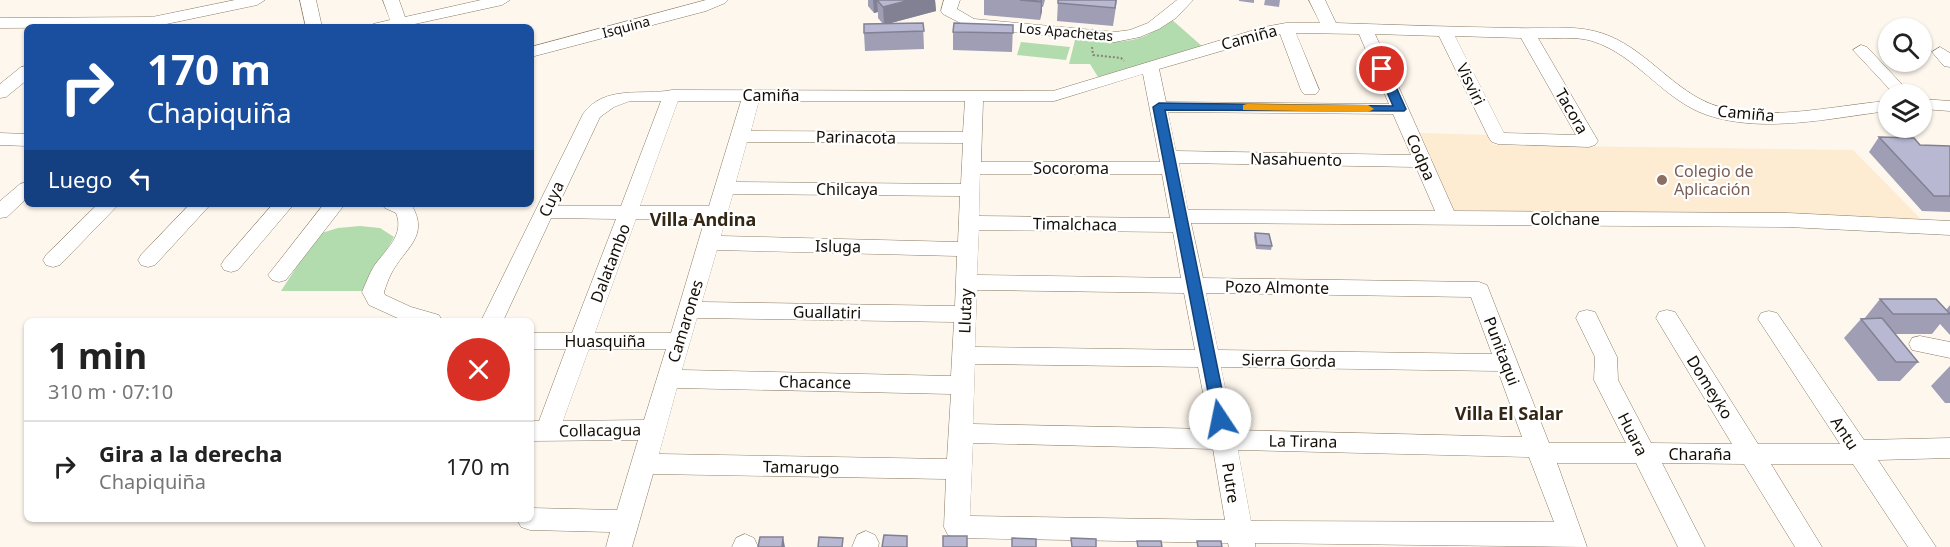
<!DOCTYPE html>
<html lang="es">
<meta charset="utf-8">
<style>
body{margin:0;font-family:"Noto Sans",sans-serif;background:#f6f6f6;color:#222;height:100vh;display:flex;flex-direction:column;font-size:22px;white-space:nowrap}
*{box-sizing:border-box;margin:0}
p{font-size:20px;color:#767676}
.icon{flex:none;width:33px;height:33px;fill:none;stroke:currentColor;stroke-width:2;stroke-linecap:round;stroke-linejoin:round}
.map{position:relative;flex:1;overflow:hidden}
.sheet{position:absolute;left:24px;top:318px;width:510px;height:204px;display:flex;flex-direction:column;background:#fff;border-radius:9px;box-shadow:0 2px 4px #0004}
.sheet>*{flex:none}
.hud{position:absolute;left:24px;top:24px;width:510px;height:183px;border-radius:9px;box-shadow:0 2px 4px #0004;background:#1a4fa0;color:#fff;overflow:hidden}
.tools{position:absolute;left:1878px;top:18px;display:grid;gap:12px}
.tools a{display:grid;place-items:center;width:54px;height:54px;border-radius:50%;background:#fff;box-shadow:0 2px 4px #0004;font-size:30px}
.pin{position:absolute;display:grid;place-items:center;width:51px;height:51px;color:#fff;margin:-26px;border:3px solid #fff;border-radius:50%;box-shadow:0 2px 6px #0007}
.me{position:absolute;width:66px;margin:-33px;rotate:349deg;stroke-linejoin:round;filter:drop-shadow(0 0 4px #0008)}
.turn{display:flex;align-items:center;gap:21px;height:126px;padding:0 24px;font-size:27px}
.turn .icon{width:78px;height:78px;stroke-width:2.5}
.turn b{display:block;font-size:42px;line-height:51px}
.then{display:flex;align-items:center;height:57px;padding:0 24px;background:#0003;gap:12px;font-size:22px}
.round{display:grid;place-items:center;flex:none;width:63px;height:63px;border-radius:32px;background:#f6f6f6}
.overview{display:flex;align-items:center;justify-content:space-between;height:102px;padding:0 24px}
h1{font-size:36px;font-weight:700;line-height:45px}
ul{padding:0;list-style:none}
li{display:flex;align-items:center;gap:18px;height:90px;padding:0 24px;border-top:2px solid #e0e0e0}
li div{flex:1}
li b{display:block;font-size:22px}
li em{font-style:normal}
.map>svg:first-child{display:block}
.built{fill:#fdebd2}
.green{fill:#b2dcad}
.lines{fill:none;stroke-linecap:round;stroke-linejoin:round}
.minor-casing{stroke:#8a7a64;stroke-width:1}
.path{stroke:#8a837a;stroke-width:2;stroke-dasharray:2 2;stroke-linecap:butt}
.minor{fill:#fff;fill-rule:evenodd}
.wall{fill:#9f9eb5}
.shaded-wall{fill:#828194}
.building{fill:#b9b8d3;stroke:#828194;stroke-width:1.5}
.route{fill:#1c63b3;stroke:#124074;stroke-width:1.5}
.slow{fill:#f59e0b}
.education-dot{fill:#8d6e63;stroke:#fff;stroke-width:2}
.labels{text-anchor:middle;stroke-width:4.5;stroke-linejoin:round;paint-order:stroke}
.far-street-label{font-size:14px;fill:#140e06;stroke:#fff}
.street-label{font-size:16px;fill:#140e06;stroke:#fff}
.education-label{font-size:16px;fill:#785e54;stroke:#fff;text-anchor:start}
.neighbourhood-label{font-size:18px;font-weight:bold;fill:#352714;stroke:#fff}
</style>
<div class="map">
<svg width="1950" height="547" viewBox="0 0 1950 547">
<rect width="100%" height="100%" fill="#fef7ed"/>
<path class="built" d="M1420,133L1488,135L1493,145L1853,150L1921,219L1454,210Z"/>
<path class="green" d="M1170,18L1203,47L1098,77L1090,64H1069L1075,40C1099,41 1129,46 1151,33C1158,29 1163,23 1170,18Z
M1021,42L1070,47L1066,60L1017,55Z
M360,226L380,228L394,237L364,291H281L318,234L338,228Z"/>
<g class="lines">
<g class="minor-casing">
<path id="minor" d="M235,0H265L257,5L152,27L0,28V18L152,17Z
M300,0H316L322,27H306Z
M383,0H399L405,17L481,0H510L502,5L401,27H371L373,24L390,20Z
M706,0H728L725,3L706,11L531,57V47Z
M944,0H960L957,9L974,19L1115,32L1130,30L1148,23L1177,0H1193L1176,18L1159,29L1140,37L1115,42L970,28L943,14L941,11Z
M1309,0H1325L1336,23C1397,25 1457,27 1517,28C1541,29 1570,25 1594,31C1637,41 1663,79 1700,99C1752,127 1833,105 1888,101V111C1831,118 1763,134 1707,115C1663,100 1637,55 1592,41C1576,36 1555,39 1538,38L1598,141L1595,145L1589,147L1498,144L1492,142L1489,138L1439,36L1375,34L1454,211L1788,213L1950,221V235L1788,227L1191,223L1203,278L1479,282L1487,285L1549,443H1626L1594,380L1595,357L1576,318L1579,312L1587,310L1595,312L1617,357L1618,380L1651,443L1732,444L1656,318L1659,312L1667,310L1675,312L1758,444H1840L1758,319L1761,313L1769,311L1777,313L1864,440L1950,438V458L1878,460L1936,547H1908L1853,464H1771L1822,547H1795L1744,464L1662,463L1705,547H1678L1636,463H1557L1587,547L1255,543V547H1229L1228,543L957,538L948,535L944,527L946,479L653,474L632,547H606L610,532L530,530L521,527L517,519H531V508L617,510L638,440L531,441V421H539L566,349H531V333H572L616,219L551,218L503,321H481L583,114C605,84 642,96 672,90L1053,91L1264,27L1286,23H1320ZM1296,33L1359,34L1389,104L1166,102L1159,69L1280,34L1301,90L1304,94H1316L1319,90ZM1455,36L1521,38L1576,135L1504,133ZM1143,74L1160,162H981L983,101H1054ZM630,101H661L621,206H558L600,117L614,107ZM678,101H741L709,206H640ZM759,101H965L963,132L751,131ZM1168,112L1393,114L1411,155L1176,151ZM747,142L963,143L961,184L736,182ZM1179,163L1416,167L1435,211L1188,210ZM980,174H1162L1170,218L979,216ZM733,194L960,196L958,242L721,236ZM636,219H705L671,333H595ZM979,230L1173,232L1181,278L977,275ZM717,250L957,256L955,306L702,302ZM977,290L1184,293L1195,350L975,347ZM1206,293L1471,297L1492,354L1218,350ZM697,318L954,322L951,376L682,370ZM589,349H666L644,420L563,421ZM975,364L1198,367L1210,429L973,424ZM1221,367L1498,371L1522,437L1234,430ZM677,388L951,394L947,459L659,454ZM973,443L1213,449L1225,520L970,516ZM1238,450L1529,457L1554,522L1251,521Z
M1861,45L1867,47L1911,94H1894L1853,50Z
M1940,47L1950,53V67L1944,66L1932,52Z
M27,66V80L6,97L0,98V84L21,67Z
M1922,99L1950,101V111L1922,109Z
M0,133L27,134V146L0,145Z
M27,182V198L7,217L0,218V201L20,184Z
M98,204H119L60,265L53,267L46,265L43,260L46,255Z
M190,204H211L155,265L148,267L141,265L138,260L141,255Z
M273,204H294L238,270L231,272L224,270L221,265L224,260Z
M324,204H345L286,280L279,282L272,280L268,275L272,270Z
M382,204H411C431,237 404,248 391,274C388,280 386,286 384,292L385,295L411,307L439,315L442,321H404L369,305L362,292C366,283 369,274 374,266C386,249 405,235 396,213L385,208Z
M1920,336L1950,342V358L1912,350L1909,344L1912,338Z
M866,531L875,535L879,543L878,547H852L857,535Z
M745,534L754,538L758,547H732L736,538Z"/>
</g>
<path class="path" d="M1092,47L1093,55L1121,58L1124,61"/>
<use href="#minor" class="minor"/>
</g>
<path class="wall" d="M868,0H935L936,11L890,23H923L924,49L865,51L864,33L883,24L878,18V12L874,13L868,6Z
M984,0H1045L1043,7H1042L1040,20L984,15Z
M1058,0H1117L1113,26L1057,21Z
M1239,0H1254V3L1239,1Z
M1265,0H1280L1279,7L1264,5Z
M1013,25L1012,52L953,50V32Z
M1879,137L1920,145L1950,146V212L1922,211L1869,152Z
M1255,233L1272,246L1271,250L1256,249L1254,237Z
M1880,299L1946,310L1950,305V335L1940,324L1932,334H1895L1918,362L1900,381H1878L1844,338L1861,319H1864Z
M1950,366V403H1945L1931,386Z"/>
<path class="shaded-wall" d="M873,0H877L878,12L874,13Z
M877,0H935L936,11L884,25L883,7Z
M1041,0H1042V12L1040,20Z
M783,537L785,547H782Z"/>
<path class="building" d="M877,0H910L883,7Z
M1020,0H1041V2Z
M1058,0H1116L1115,8L1058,3Z
M923,23L924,31L864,33V24Z
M954,23L1013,25V33L953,32Z
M1879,137L1914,138L1920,145L1950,146V196H1934Z
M1255,233L1269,234L1272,246L1257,245Z
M1880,299H1936L1950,314H1893Z
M1882,318L1918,362H1896L1861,319Z
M884,535L907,536V547H882Z
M943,536H967V547H943Z
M760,537H783L782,547H758Z
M819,537L843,538L842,547H818Z
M1012,538L1036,539V547H1012Z
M1071,538L1096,539V547H1072Z
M1137,541H1161L1162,547H1138Z
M1197,541H1221L1222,547H1198Z"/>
<path class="route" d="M1382,66L1388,69L1406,109L1404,111L1165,110L1228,419L1225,423L1220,425L1214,423L1153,107L1159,103L1393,106L1377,69Z"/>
<path class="slow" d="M1247,104L1368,105L1374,109L1368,112L1243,110V105Z"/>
<circle class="education-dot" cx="1662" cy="180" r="6"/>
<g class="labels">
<g class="far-street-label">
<text transform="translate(626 27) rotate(-15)" y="5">Isquina</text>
<text transform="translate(1066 32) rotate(5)" y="5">Los Apachetas</text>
</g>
<g class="street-label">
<text transform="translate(1249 37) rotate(-15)" y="6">Camiña</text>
<text transform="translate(1471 84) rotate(64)" y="6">Visviri</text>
<text x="771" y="101">Camiña</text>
<text transform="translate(1572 111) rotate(60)" y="6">Tacora</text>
<text transform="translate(1746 113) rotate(5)" y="6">Camiña</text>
<text transform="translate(856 137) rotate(1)" y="6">Parinacota</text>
<text transform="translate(1421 157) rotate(66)" y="6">Codpa</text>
<text transform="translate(1296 159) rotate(1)" y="6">Nasahuento</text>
<text x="1071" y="174">Socoroma</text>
<text x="847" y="195">Chilcaya</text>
<text transform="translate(551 199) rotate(-65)" y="6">Cuya</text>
<text x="1565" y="225">Colchane</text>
<text transform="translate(1075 224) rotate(1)" y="6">Timalchaca</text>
<text transform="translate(838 246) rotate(1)" y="6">Isluga</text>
<text transform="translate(610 263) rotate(-69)" y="6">Dalatambo</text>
<text transform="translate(1277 287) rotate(1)" y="6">Pozo Almonte</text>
<text transform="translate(965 311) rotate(-88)" y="6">Llutay</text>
<text transform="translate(827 312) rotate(1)" y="6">Guallatiri</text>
<text transform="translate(685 321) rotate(-73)" y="6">Camarones</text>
<text x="605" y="347">Huasquiña</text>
<text transform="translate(1502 351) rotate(69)" y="6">Punitaqui</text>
<text transform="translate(1289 360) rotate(1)" y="6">Sierra Gorda</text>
<text transform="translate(815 382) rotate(1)" y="6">Chacance</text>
<text transform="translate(1710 387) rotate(58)" y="6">Domeyko</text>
<text transform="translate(600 430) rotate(-1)" y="6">Collacagua</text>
<text transform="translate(1845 433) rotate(56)" y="6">Antu</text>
<text transform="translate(1633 434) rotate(63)" y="6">Huara</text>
<text transform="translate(1303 441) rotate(1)" y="6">La Tirana</text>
<text x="1700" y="460">Charaña</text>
<text transform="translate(801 467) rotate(1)" y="6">Tamarugo</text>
<text transform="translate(1231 483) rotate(81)" y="6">Putre</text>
</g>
<g class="education-label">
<text x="1674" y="177">Colegio de<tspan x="1674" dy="18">Aplicación</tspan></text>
</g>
<g class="neighbourhood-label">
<text x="703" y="226">Villa Andina</text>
<text x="1509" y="420">Villa El Salar</text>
</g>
</g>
</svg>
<div class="tools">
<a><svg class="icon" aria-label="search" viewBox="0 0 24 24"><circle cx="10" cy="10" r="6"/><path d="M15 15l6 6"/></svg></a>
<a><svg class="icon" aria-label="layers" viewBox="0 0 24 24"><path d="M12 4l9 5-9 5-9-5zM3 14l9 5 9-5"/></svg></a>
</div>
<div class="pin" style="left:1382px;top:69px;background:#d93025"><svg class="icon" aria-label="arrive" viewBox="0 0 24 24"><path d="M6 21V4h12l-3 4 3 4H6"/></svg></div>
<svg class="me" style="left:1220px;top:419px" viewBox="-20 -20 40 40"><circle r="19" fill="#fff"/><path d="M0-13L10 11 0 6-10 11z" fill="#1c63b3"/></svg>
<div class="hud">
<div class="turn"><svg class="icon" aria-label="right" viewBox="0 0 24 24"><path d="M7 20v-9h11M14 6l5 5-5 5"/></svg><div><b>170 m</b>Chapiquiña</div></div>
<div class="then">Luego<svg class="icon" aria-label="left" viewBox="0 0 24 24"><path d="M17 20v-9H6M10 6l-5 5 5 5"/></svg></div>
</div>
<section class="sheet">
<div class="overview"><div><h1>1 min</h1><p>310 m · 07:10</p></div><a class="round" style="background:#d93025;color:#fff"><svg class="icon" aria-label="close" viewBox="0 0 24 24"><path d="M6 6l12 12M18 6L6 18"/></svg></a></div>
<ul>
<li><svg class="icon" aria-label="right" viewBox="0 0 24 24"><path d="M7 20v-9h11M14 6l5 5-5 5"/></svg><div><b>Gira a la derecha</b><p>Chapiquiña</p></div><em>170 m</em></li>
</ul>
</section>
</div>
